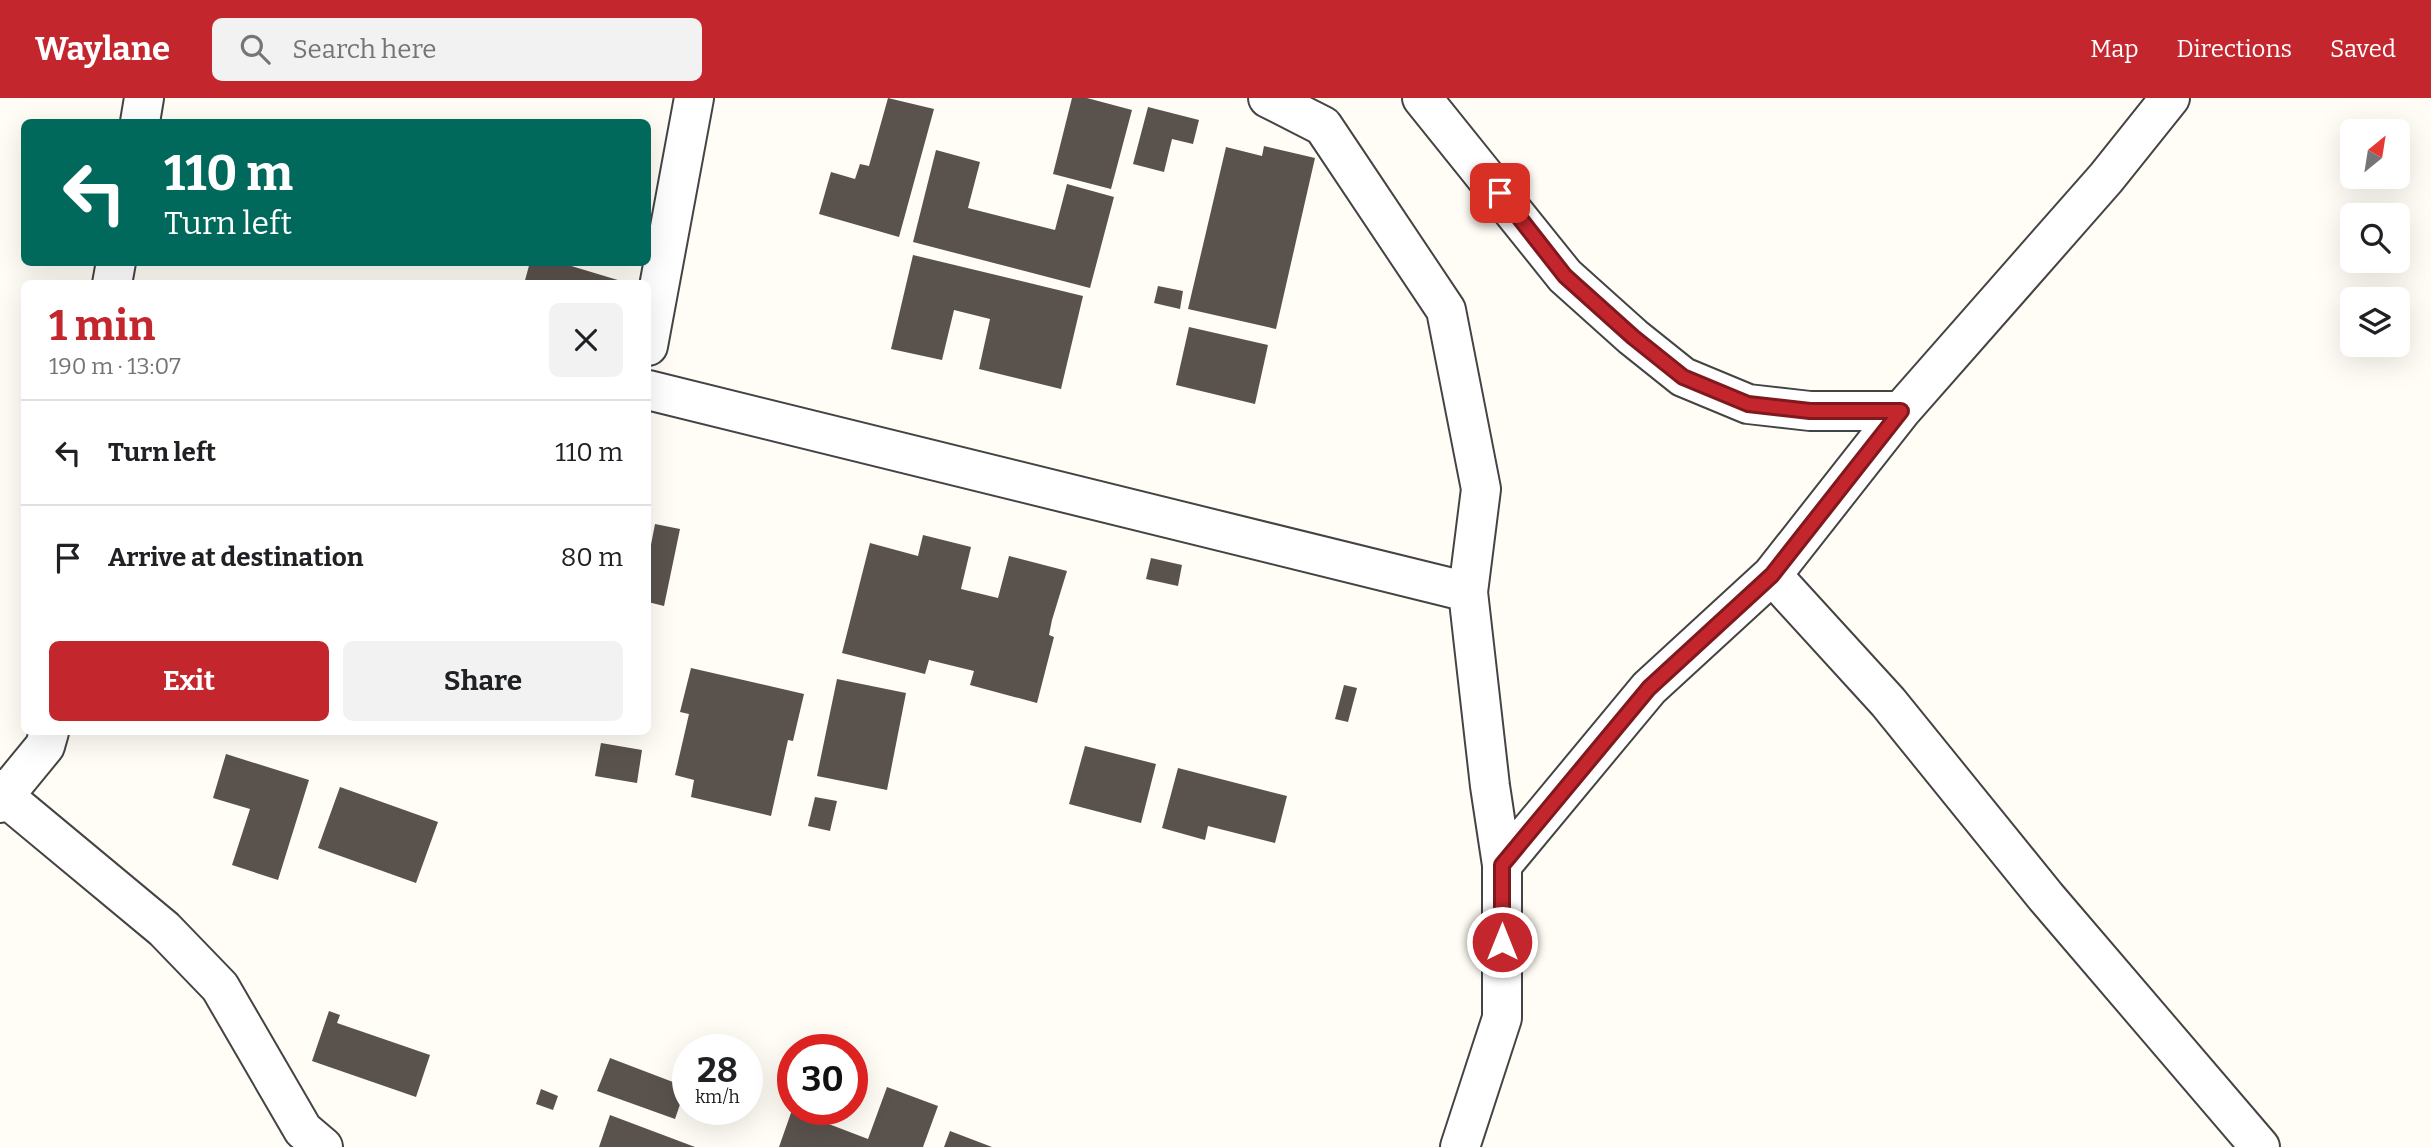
<!DOCTYPE html>
<meta charset="utf-8">
<style>
body{margin:0;font-family:Bitter,serif;background:#f2f2f2;color:#202124;height:100vh;display:flex;flex-direction:column;font-size:26px;white-space:nowrap}
*{box-sizing:border-box;margin:0}
p{font-size:23px;color:#757577}
.icon{flex:none;width:38px;height:38px;fill:none;stroke:currentColor;stroke-width:2;stroke-linecap:round;stroke-linejoin:round}
.map{position:relative;flex:1;overflow:hidden}
.side{position:absolute;left:21px;top:182px;width:630px;height:455px;display:flex;flex-direction:column;background:#fff;border-radius:10px;box-shadow:0 7px 28px #0002}
.side>*{flex:none}
.banner{position:absolute;left:21px;top:21px;width:630px;height:147px;border-radius:10px;box-shadow:0 7px 28px #0002;background:#00695c;color:#fff;overflow:hidden}
.needle{width:46px;rotate:30deg}
.fabs{position:absolute;left:2340px;top:21px;display:grid;gap:14px}
.fabs a{display:grid;place-items:center;width:70px;height:70px;border-radius:10px;background:#fff;box-shadow:0 7px 28px #0002;font-size:35px}
.speed{position:absolute;left:672px;top:936px;display:flex;gap:14px;font-size:35px;font-weight:700;text-align:center}
.speed>*{display:grid;place-content:center;width:91px;height:91px;border-radius:50%;background:#fff;box-shadow:0 7px 28px #0002;line-height:1}
.speed small{font-size:18px;font-weight:400}
.speed .limit{border:10px solid #d22;background:#fff;color:#111}
.pin{position:absolute;display:grid;place-items:center;width:60px;height:60px;color:#fff;margin:-30px;border-radius:14px;box-shadow:0 4px 10px #0006}
.me{position:absolute;width:77px;margin:-38px;rotate:0deg;stroke-linejoin:round;filter:drop-shadow(0 0 5px #0008)}
.turn{display:flex;align-items:center;gap:24px;height:147px;padding:0 28px;font-size:32px}
.turn .icon{width:91px;height:91px;stroke-width:2.5}
.turn b{display:block;font-size:49px;line-height:60px}
.round{display:grid;place-items:center;flex:none;width:74px;height:74px;border-radius:10px;background:#f2f2f2}
.overview{display:flex;align-items:center;justify-content:space-between;height:119px;padding:0 28px}
h1{font-size:42px;font-weight:700;line-height:52px;color:#c4262e}
.cta{display:flex;gap:14px;margin-top:auto;padding:14px 28px}
.cta a{flex:1;height:80px;border-radius:10px;background:#c4262e;color:#fff;font-size:28px;font-weight:700;line-height:80px;text-align:center}
.cta a+a{background:#f2f2f2;color:#202124}
ul{padding:0;list-style:none}
li{display:flex;align-items:center;gap:21px;height:105px;padding:0 28px;border-top:2px solid #e0e0e0}
li div{flex:1}
li b{display:block;font-size:26px}
li em{font-style:normal}
header{display:flex;align-items:center;gap:42px;box-sizing:border-box;height:98px;padding:0 35px;background:#c4262e;color:#fff}
header strong{font-size:33px}
nav{display:flex;gap:38px;margin-inline-start:auto;font-size:24px}
.search{width:490px;height:63px;background:#f2f2f2;display:flex;align-items:center;gap:18px;box-sizing:border-box;padding:0 24px;border-radius:10px;color:#757577;font-size:26px}
.map>svg:first-child{display:block}
.building{fill:#5a524d}
.lines{fill:none;stroke-linecap:round;stroke-linejoin:round}
.minor-casing{stroke:#444;stroke-width:42}
.minor{stroke:#fff;stroke-width:38}
.route-casing{stroke:#7f191e;stroke-width:18}
.route{stroke:#c4262e;stroke-width:12}
</style>
<header>
<strong>Waylane</strong>
<div class="search"><svg class="icon" aria-label="search" viewBox="0 0 24 24"><circle cx="10" cy="10" r="6"/><path d="M15 15l6 6"/></svg>Search here</div>
<nav><a>Map</a><a>Directions</a><a>Saved</a></nav>
</header>
<div class="map">
<svg width="2431" height="1049" viewBox="0 0 2431 1049">
<rect width="100%" height="100%" fill="#fffdf5"/>
<path class="building" d="M888,0L934,11L899,139L819,116L831,74L855,81L860,66L869,68Z
M1072,0H1087L1132,12L1111,91L1053,76Z
M1148,9L1199,22L1193,46L1172,41L1164,74L1133,66Z
M1264,48L1315,60L1276,231L1188,211L1226,49L1262,58Z
M936,52L980,64L968,110L1055,132L1067,86L1114,99L1090,190L913,144Z
M913,157L1083,198L1061,291L979,271L990,221L954,212L942,262L891,251Z
M530,164H558L631,186H524Z
M1158,188L1183,193L1180,211L1154,205Z
M1189,229L1268,247L1255,306L1176,287Z
M655,426L680,431L664,508L648,504V462Z
M923,437L971,449L961,491L998,500L1009,458L1067,473L1052,522L1049,537L1054,539L1037,605L970,587L974,573L929,562L925,576L842,555L870,445L918,458Z
M1151,460L1182,467L1178,488L1146,481Z
M691,570L804,596L793,643L788,642L771,718L691,699L694,682L675,677L689,616L680,614Z
M837,581L906,595L887,692L817,678Z
M1344,587L1357,590L1348,624L1335,621Z
M601,645L642,652L637,685L595,678Z
M1085,648L1156,666L1141,725L1069,706Z
M226,656L309,682L278,782L232,767L250,711L213,700Z
M1178,670L1287,698L1275,745L1208,728L1205,742L1162,730Z
M340,689L438,724L416,785L318,750Z
M815,699L837,703L830,733L808,728Z
M329,913L340,917L337,925L430,957L416,999L312,963Z
M610,960L686,989L675,1021L597,993Z
M887,989L938,1008L923,1049H779L792,1012L868,1041Z
M541,991L558,998L553,1012L536,1006Z
M610,1017L695,1049H599Z
M950,1033L992,1049H944Z"/>
<g class="lines">
<g class="minor-casing">
<path id="minor" d="M1268,0L1323,28L1446,212L1481,391L1468,494L1490,688L1502,767V920L1460,1049
M1422,0L1565,178L1633,239L1683,279L1748,306L1810,313H1901
M2170,0L2106,80L1901,313L1772,477L1888,604L2046,799L2260,1049
M140,24L144,0
M112,186L116,164
M648,248L694,0
M648,292L1468,494
M0,691L4,698L164,831L220,889L303,1032L323,1049
M0,705L4,698L45,648L49,634
M1502,767L1649,590L1772,477"/>
</g>
<use href="#minor" class="minor"/>
</g>
<g class="lines">
<g class="route-casing">
<path id="route" d="M1500,95L1565,178L1633,239L1683,279L1748,306L1810,313H1901L1772,477L1649,590L1502,767V844"/>
</g>
<use href="#route" class="route"/>
</g>
</svg>
<div class="fabs">
<a><svg class="needle" viewBox="-14 -14 28 28"><path d="M0-13l5 13h-10z" fill="#e53935"/><path d="M0 13l5-13h-10z" fill="#757577"/></svg></a>
<a><svg class="icon" aria-label="search" viewBox="0 0 24 24"><circle cx="10" cy="10" r="6"/><path d="M15 15l6 6"/></svg></a>
<a><svg class="icon" aria-label="layers" viewBox="0 0 24 24"><path d="M12 4l9 5-9 5-9-5zM3 14l9 5 9-5"/></svg></a>
</div>
<div class="speed"><div>28<small>km/h</small></div><div class="limit">30</div></div>
<div class="pin" style="left:1500px;top:95px;background:#d93025"><svg class="icon" aria-label="arrive" viewBox="0 0 24 24"><path d="M6 21V4h12l-3 4 3 4H6"/></svg></div>
<svg class="me" style="left:1502px;top:844px" viewBox="-20 -20 40 40"><circle r="17" fill="#c4262e" stroke="#fff" stroke-width="3"/><path d="M0-11L8 9 0 5-8 9z" fill="#fff"/></svg>
<div class="banner">
<div class="turn"><svg class="icon" aria-label="left" viewBox="0 0 24 24"><path d="M17 20v-9H6M10 6l-5 5 5 5"/></svg><div><b>110 m</b>Turn left</div></div>
</div>
<section class="side">
<div class="overview"><div><h1>1 min</h1><p>190 m · 13:07</p></div><a class="round"><svg class="icon" aria-label="close" viewBox="0 0 24 24"><path d="M6 6l12 12M18 6L6 18"/></svg></a></div>
<ul>
<li><svg class="icon" aria-label="left" viewBox="0 0 24 24"><path d="M17 20v-9H6M10 6l-5 5 5 5"/></svg><div><b>Turn left</b></div><em>110 m</em></li>
<li><svg class="icon" aria-label="arrive" viewBox="0 0 24 24"><path d="M6 21V4h12l-3 4 3 4H6"/></svg><div><b>Arrive at destination</b></div><em>80 m</em></li>
</ul>
<div class="cta"><a>Exit</a><a>Share</a></div>
</section>
</div>
